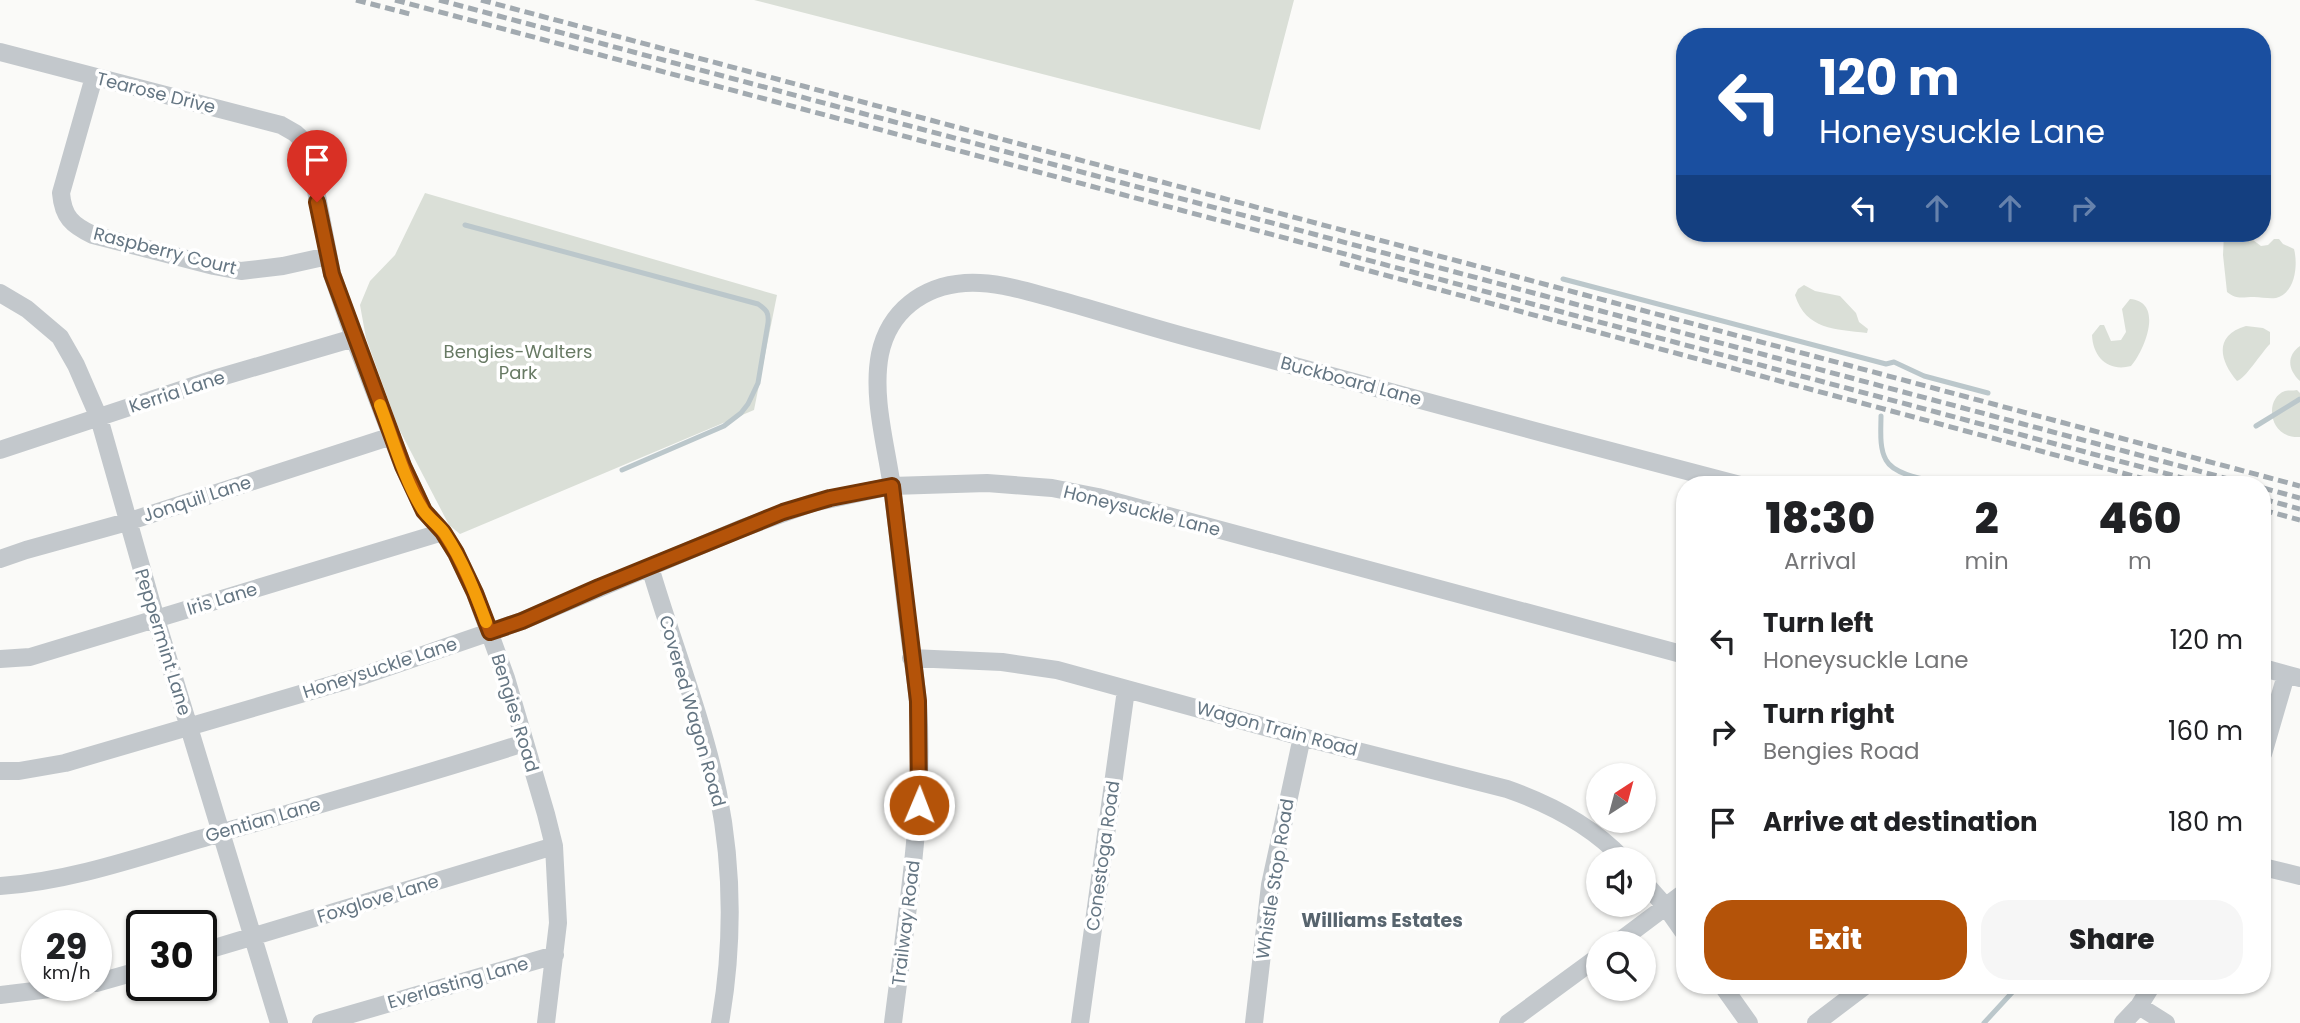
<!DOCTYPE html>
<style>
body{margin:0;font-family:Poppins,sans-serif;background:#f6f6f6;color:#202124;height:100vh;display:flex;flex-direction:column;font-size:26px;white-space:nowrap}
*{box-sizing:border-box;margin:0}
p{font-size:23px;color:#757577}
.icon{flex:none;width:38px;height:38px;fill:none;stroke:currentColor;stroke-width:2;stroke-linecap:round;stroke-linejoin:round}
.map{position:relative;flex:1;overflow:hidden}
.panel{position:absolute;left:1676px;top:476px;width:595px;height:518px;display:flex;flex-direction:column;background:#fff;border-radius:28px;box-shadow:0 2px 5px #0004}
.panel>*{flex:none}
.guide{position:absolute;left:1676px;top:28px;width:595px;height:214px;border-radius:28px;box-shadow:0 2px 5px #0004;background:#1a4fa0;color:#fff;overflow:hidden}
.needle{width:46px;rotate:36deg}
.controls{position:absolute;left:1586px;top:763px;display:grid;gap:14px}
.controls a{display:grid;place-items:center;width:70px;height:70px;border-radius:50%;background:#fff;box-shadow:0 2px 5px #0004;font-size:35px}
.speed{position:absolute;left:21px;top:910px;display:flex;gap:14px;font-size:35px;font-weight:700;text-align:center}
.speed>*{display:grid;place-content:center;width:91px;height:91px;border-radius:50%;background:#fff;box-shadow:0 2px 5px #0004;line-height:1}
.speed small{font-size:18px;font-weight:400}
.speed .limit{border:4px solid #111;border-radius:10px;background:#fff;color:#111}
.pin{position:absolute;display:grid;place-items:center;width:60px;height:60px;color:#fff;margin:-72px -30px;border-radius:50% 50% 50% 0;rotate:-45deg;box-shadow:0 0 7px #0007}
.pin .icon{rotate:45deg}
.me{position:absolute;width:77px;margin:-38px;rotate:1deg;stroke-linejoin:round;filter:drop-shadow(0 0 5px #0008)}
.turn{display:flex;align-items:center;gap:24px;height:147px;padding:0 28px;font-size:32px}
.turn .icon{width:91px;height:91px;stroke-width:2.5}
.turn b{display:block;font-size:49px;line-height:60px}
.lanes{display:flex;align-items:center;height:66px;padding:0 28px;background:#0003;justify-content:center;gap:35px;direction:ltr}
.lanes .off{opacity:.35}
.eta{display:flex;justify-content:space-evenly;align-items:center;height:119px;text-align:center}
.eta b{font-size:42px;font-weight:800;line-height:49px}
.button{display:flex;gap:14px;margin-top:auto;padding:14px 28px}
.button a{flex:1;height:80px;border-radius:28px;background:#b45309;color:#fff;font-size:28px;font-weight:800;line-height:80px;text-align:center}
.button a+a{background:#f6f6f6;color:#202124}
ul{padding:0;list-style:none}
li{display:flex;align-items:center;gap:21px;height:91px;padding:0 28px}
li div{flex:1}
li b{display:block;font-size:26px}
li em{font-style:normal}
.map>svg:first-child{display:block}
.green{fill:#dadfd7}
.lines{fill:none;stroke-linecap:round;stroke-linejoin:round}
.stream{stroke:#bbc7cb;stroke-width:5}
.street{stroke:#c3c8cc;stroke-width:18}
.rail{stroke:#a2aab0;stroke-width:5;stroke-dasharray:10 5;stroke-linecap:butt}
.route-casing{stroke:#753606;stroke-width:18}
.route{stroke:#b45309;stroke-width:12}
.slow{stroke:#f59e0b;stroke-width:12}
.labels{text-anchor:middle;stroke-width:7;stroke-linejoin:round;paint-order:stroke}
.street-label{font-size:18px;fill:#657683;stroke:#fff}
.park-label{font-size:18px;fill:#687a64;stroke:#fff}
.neighbourhood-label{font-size:19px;font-weight:bold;fill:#57646e;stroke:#fff}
</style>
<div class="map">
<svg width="2300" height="1023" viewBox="0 0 2300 1023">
<rect width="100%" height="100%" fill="#fafaf8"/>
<path class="green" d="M754,0H1294L1260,130Z
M425,193L777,295L754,410L460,534L449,525L398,427L366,338L360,305L370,281L395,255Z
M2224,233H2250L2253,240L2261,246L2268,245L2274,239H2279L2283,244L2294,249C2298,264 2296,293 2276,298C2269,299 2261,297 2254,297C2242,297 2237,300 2227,292L2223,255Z
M1804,285L1815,291L1840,296L1856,313L1859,322L1868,329L1867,333C1835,329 1806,330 1795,295L1798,289Z
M2130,299C2165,302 2144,351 2131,366C2109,372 2093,358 2092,335L2100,325H2104L2111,341L2121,340L2126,332L2122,309Z
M2246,326L2263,328L2270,332V344C2261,353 2246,378 2237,381C2219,360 2214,335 2246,326Z
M2300,346V381C2288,370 2286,356 2300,346Z
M2297,390L2300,393V437C2268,439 2264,398 2285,391C2289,390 2293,391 2297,390Z"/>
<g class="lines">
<path class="stream" d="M465,225L758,304C767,310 769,313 768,323L758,383L748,404L741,413L724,426L622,470
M1563,279L1886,364L1894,362L1924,376L1988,393
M1881,416C1881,430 1879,448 1886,460C1895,477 1933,480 1951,485
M2256,426L2300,399
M1984,1023L2019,985"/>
<path class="street" d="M0,52L281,125L295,133L307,144L332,274L354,338L403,466L424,511L443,532L456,553L475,593L506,678L546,814L554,846L558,923L546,1023
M94,77L61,193C63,217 72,225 93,235L214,266L241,271L283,266L328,256
M0,293L27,309L60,337L76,365L99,418L156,619L279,1023
M0,450L214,379L354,338
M0,559L26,550L127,522L392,436
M650,567C672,642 702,717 718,793C733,868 733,948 720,1023
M911,658L1002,662L1057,670L1302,737L1507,789C1550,804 1591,825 1623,859
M0,659L30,657L443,532
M2263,668L2300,678
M2263,754L2286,675
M0,771H19L65,763L362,676L522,621L740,529L812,503L892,486L987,483L1052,488L1098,497L1685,655
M2263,867L2300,876
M1643,881L1666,907L1685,934
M0,886C74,881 147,854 217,834C320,804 422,776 524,743
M1617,943L1685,892
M201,952L554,846
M96,983L142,970
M1722,985L1749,1023
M0,995L83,985
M2139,1006L2166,1023
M321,1023L555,955
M893,1023C906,917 925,811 918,704C916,677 911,651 908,624C902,577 898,529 891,481C885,441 872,395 880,354C889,311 923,286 965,283C998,281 1028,292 1059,300C1106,313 1152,328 1198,340C1378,389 1559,438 1740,485
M1080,1023L1126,690
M1254,1023L1270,885L1302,737
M1508,1023L1598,957
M1816,1023L1866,985
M2123,1023L2139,1006L2152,985"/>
<path class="rail" d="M356,0L410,14
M395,0L2209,485
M439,0L2251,485
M481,0L2300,486
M1340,263L2167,485
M2263,488L2300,498
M2263,499L2300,509
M2263,510L2300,520"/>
</g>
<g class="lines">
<g class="route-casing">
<path id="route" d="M317,202L332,274L403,466L424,511L443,532L456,553L475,593L490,632L522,621L599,587L783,512L830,498L892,486L918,701L919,805"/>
</g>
<use href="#route" class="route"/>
<path class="slow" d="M380,405C393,439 404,480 423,510C429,519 439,525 445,534C463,561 475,592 486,622"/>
</g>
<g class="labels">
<g class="street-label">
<text transform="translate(156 93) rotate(14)" y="6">Tearose Drive</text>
<text transform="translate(165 251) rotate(14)" y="6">Raspberry Court</text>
<text transform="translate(1351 381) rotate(15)" y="6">Buckboard Lane</text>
<text transform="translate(177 392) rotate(-18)" y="6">Kerria Lane</text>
<text transform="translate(197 499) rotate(-18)" y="6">Jonquil Lane</text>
<text transform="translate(1142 511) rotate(14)" y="6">Honeysuckle Lane</text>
<text transform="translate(222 599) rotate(-17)" y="6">Iris Lane</text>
<text transform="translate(163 642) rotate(73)" y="6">Peppermint Lane</text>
<text transform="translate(380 668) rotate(-18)" y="6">Honeysuckle Lane</text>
<text transform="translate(692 711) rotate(74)" y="6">Covered Wagon Road</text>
<text transform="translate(515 713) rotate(73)" y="6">Bengies Road</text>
<text transform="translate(1277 729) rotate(15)" y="6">Wagon Train Road</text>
<text transform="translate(263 820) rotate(-16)" y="6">Gentian Lane</text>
<text transform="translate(1103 856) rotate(-82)" y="6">Conestoga Road</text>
<text transform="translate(1275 879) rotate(-81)" y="6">Whistle Stop Road</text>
<text transform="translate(378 899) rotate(-17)" y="6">Foxglove Lane</text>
<text transform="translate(906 923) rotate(-83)" y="6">Trailway Road</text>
<text transform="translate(458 983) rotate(-16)" y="6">Everlasting Lane</text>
</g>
<g class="park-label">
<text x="518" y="358">Bengies-Walters<tspan x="518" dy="21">Park</tspan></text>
</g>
<g class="neighbourhood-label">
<text x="1382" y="927">Williams Estates</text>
</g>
</g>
</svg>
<div class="controls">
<a><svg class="needle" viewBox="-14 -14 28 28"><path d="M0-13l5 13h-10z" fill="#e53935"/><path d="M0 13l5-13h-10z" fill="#757577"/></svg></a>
<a><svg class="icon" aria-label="sound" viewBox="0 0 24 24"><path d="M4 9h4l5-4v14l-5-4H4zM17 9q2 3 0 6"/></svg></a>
<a><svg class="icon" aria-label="search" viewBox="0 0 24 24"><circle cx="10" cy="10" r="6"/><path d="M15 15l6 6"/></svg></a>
</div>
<div class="speed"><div>29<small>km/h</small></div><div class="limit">30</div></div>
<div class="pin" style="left:317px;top:202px;background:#d93025"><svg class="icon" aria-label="arrive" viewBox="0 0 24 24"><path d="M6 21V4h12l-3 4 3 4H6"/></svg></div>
<svg class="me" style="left:919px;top:805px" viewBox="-20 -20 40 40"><circle r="17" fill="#b45309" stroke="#fff" stroke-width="3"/><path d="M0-11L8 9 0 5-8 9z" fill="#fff"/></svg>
<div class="guide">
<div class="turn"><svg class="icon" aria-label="left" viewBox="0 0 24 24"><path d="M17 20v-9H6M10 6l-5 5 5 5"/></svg><div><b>120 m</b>Honeysuckle Lane</div></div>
<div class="lanes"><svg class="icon" aria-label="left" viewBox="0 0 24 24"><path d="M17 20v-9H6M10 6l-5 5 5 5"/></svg><svg class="icon off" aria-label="ahead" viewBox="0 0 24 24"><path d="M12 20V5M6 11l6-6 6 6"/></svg><svg class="icon off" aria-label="ahead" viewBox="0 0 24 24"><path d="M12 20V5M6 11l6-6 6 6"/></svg><svg class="icon off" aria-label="right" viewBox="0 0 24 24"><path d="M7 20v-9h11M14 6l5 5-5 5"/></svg></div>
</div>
<section class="panel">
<div class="eta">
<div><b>18:30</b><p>Arrival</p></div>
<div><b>2</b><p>min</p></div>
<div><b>460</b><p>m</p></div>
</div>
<ul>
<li><svg class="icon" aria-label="left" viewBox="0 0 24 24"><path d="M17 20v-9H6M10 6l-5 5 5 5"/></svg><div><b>Turn left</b><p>Honeysuckle Lane</p></div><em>120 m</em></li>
<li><svg class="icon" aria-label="right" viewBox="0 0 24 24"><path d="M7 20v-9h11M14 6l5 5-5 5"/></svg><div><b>Turn right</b><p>Bengies Road</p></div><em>160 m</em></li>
<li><svg class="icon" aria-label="arrive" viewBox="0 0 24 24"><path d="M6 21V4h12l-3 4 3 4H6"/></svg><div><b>Arrive at destination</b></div><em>180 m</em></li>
</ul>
<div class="button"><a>Exit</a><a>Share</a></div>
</section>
</div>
